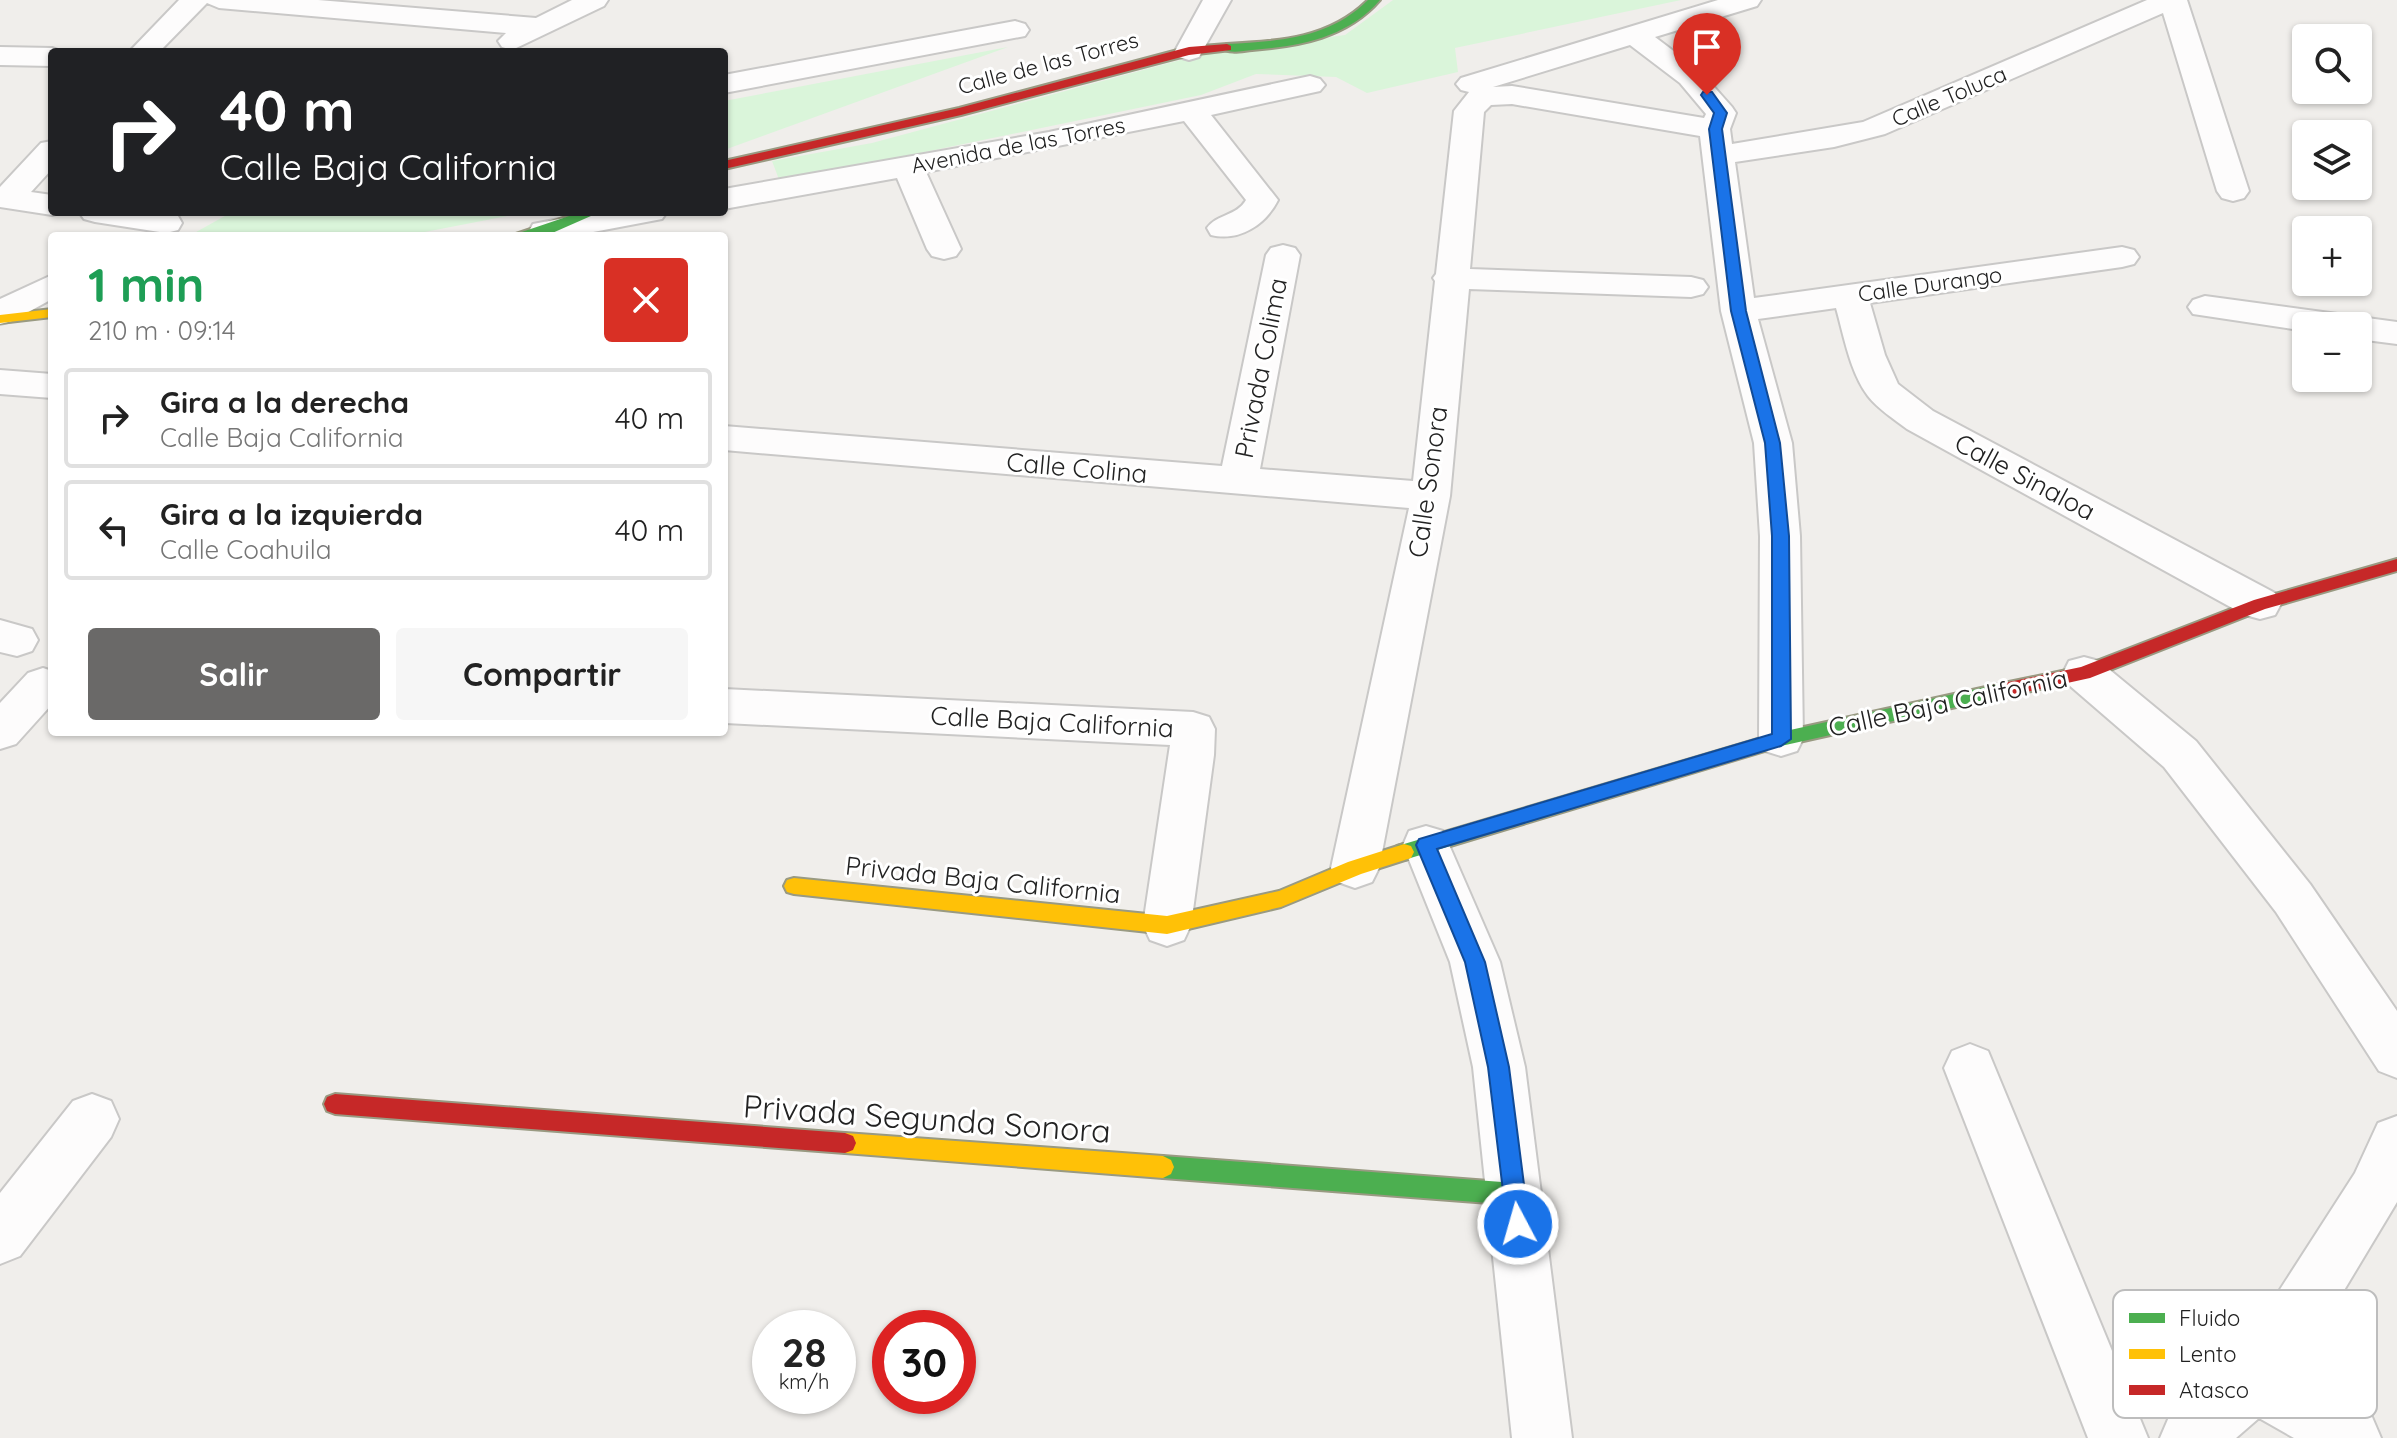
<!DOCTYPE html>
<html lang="es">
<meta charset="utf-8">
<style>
body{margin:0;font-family:Quicksand,sans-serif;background:#f6f6f6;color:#222;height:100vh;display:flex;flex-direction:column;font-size:30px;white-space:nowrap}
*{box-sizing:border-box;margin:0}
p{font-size:26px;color:#767676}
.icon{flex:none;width:44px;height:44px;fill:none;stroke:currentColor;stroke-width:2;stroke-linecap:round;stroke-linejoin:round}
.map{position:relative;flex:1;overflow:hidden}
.panel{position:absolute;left:48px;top:232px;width:680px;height:504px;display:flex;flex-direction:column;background:#fff;border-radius:8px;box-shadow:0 2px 6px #0004}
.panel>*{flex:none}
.top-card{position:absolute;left:48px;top:48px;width:680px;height:168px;border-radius:8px;box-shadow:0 2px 6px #0004;background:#202124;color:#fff;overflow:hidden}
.tools{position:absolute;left:2292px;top:24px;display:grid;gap:16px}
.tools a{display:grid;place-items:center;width:80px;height:80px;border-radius:8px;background:#fff;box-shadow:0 2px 6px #0004;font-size:40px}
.speed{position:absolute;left:752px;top:1310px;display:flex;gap:16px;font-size:40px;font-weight:700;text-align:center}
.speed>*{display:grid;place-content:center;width:104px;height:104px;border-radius:50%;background:#fff;box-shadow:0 2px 6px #0004;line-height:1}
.speed small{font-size:20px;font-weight:400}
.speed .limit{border:12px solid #d22;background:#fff;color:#111}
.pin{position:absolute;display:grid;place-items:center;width:68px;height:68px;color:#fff;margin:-82px -34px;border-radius:50% 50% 50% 0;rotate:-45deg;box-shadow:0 0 8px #0007}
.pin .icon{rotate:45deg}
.me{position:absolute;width:88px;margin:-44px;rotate:354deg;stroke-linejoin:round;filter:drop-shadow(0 0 6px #0008)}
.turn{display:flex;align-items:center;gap:28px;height:168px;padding:0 40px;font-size:36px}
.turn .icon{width:104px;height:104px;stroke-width:2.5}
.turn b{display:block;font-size:56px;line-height:68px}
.round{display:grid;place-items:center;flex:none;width:84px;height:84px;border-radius:8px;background:#f6f6f6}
.head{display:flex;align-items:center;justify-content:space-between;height:136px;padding:0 40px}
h1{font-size:48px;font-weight:700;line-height:60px;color:#1e9e55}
.button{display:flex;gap:16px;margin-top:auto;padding:16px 40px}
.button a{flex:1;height:92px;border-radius:8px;background:#6a6968;color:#fff;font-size:32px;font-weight:700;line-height:92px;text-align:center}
.button a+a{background:#f6f6f6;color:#222}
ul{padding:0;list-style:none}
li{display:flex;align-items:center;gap:24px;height:100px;margin:0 16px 12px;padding:0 24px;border:4px solid #e0e0e0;border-radius:8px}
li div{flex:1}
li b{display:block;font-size:30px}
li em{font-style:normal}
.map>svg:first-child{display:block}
.park{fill:#daf5da}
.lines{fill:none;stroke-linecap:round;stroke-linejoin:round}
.street-casing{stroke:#c9c8c7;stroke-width:4}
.fast-casing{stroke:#999a82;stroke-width:4}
.slow-casing{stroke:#999a82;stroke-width:4}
.jam-casing{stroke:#999a82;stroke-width:4}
.street{fill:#fdfcfc;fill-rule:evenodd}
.fast{fill:#4caf50;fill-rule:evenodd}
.slow{fill:#ffc107;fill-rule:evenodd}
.jam{fill:#c62828;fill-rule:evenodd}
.route{fill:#1a73e8;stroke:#114b97;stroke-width:2}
.labels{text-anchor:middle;stroke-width:6;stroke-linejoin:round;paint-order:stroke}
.far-street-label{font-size:22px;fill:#222;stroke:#fff}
.street-label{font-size:26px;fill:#222;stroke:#fff}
.near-street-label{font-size:32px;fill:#222;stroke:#fff}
.key{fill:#fff;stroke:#bdbdbd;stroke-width:2}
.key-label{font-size:22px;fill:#222}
</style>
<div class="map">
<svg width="2397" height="1438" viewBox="0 0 2397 1438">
<rect width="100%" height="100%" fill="#f0eeeb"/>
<path class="park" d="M1393,0H1681L1455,48L1458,72L1367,93L1336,77L1256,74L1201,95L780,182L772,161L872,143L1199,55L1345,35Z
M1008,47L724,150V101Z
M232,212H528L404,236H189Z"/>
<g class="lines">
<g class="street-casing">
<path id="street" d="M179,0H318L536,18L572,0H608L604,6L512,50L502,47L498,41L506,33L219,8L207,3L159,52H129Z
M1203,0H1231L1199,57L1189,60L1179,57L1175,51Z
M1718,0H1761L1757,6L1655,37L1700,71L1732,107L1736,113L1730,129L1732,144L1863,122L2147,0H2187L2249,191L2244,198L2233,201L2222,198L2217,191L2163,13L1885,134L1834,147L1735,162L1754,298L2122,247L2134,250L2139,257L2134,264L2122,267L1870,303L1885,355L1898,384L1933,411L2275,593L2281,604L2275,615L2260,619L2245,615L1907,429C1894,419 1878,409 1868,396C1850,372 1844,336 1836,308L1758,319L1792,443L1800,536L1803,739L1797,751L1781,756L1765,751L1759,739L1760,536L1754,443L1721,311L1700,136L1512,104L1491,105L1484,112L1470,269L1691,277L1703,280L1708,287L1703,294L1691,297L1469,289L1450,496L1379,868L1372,882L1355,888L1338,882L1331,868L1409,508L724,450V426L1222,466L1266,255L1271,248L1283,245L1295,248L1300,255L1260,469L1413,481L1435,281L1433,278L1436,274L1454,111L1469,92L1461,90L1456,84L1461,78ZM1630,45L1680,83L1706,114L1704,118L1512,86L1493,87Z
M1015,21L1025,24L1029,30L1025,36L724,93V75Z
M0,47L52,48L63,52H52V66L0,65Z
M1310,76L1320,79L1325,85L1320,91L1211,115L1278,200C1266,224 1240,242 1211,235L1207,228C1217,214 1237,216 1246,200L1184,121L926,172L961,249L956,256L944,259L932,256L927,249L897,178L724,209V189L1049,132Z
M52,141V169L31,192L52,195V212H63L52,215L0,207V187L41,143Z
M79,212H158L178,216L182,223L178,230L166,233L95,222L84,219Z
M596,212H667L662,219L572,236H532L529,231L533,224Z
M52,275V299L12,321L0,324V299Z
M2205,296L2397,322V344L2358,339V326H2306V331L2193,314L2188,307L2193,300Z
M0,370L52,374V398L0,394Z
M0,620L32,629L38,640L32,651L17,656L0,652Z
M2084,657L2099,661L2196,741L2310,884L2397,1011V1078L2379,1071L2276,912L2164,767L2069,685L2063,673L2069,661Z
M43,668L52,671V704L16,744L0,749V703L28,673Z
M724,689L1193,712L1209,717L1215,729L1214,755L1191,925L1184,940L1167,946L1150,940L1143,925L1170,745L725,723Z
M1426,826L1443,831L1500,962L1525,1067L1572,1438H1512L1473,1067L1450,962L1403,845L1409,831Z
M1970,1044L1988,1051L2148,1438H2088L1944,1068L1952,1051Z
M92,1094L111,1101L119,1119L111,1137L20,1256L0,1264V1193L73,1101Z
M2397,1116V1202L2295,1372L2372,1417L2381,1438H2294L2259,1418L2236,1438H2160L2169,1417L2234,1361L2355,1173L2378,1123Z"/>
</g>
<g class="fast-casing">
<path id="fast" d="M1368,0H1380C1347,38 1300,46 1252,50C1241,51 1230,54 1221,48L1227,44C1279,41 1329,39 1368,0Z
M581,212H600L550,234L510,236Z
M2004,683L2013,690L2010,695L1781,746L1404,860L1397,858L1394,852L1397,846L1404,844L1781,732Z
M1163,1156L1515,1183L1523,1186L1526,1194L1523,1202L1515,1205L1163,1178L1155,1174L1152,1167L1155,1160Z"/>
</g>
<g class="slow-casing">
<path id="slow" d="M52,309V317L0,323V315Z
M1404,844L1411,846L1414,852L1411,858L1361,874L1281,907L1167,934L794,894L787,892L784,886L787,880L794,878L1167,916L1279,891L1348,862Z
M845,1133L1163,1156L1171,1160L1174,1167L1171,1174L1163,1178L845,1153L837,1150L834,1143L837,1136Z"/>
</g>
<g class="jam-casing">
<path id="jam" d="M1227,44L1231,46V50L1189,55L961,115L724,169V161L959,108L1189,47Z
M2397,559V571L2265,609L2090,678L2004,697L1995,690L2004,683L2081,667L2254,600Z
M335,1094L845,1133L853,1136L856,1143L853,1150L845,1153L335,1114L327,1111L324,1104L327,1097Z"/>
</g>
<use href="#street" class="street"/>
<use href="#fast" class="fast"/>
<use href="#slow" class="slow"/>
<use href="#jam" class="jam"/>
</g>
<path class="route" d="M1703,92H1712L1727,113L1722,129L1746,311L1780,443L1789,536L1791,739L1781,746L1437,849L1485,962L1509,1067L1529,1224L1526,1232L1518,1236L1510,1232L1507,1224L1488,1067L1465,962L1416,845L1419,839L1772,734V536L1765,443L1731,311L1709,129L1714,113L1701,95Z"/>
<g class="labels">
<g class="far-street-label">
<text transform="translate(1048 63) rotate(-15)" y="8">Calle de las Torres</text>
<text transform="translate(1949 96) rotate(-23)" y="8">Calle Toluca</text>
<text transform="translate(1018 145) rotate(-11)" y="8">Avenida de las Torres</text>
<text transform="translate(1930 284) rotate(-8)" y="8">Calle Durango</text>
</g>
<g class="street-label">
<text transform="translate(1261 368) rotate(-79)" y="9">Privada Colima</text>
<text transform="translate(1077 468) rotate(5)" y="9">Calle Colina</text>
<text transform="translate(2025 477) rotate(28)" y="9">Calle Sinaloa</text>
<text transform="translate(1428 482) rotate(-82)" y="9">Calle Sonora</text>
<text transform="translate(1948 703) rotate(-12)" y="9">Calle Baja California</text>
<text transform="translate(1052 722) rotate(3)" y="9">Calle Baja California</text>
<text transform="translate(983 880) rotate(6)" y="9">Privada Baja California</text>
</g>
<g class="near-street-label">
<text transform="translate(927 1119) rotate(4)" y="11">Privada Segunda Sonora</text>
</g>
</g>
<rect x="2113" y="1290" width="264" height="128" rx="12" class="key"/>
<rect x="2129" y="1313" width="36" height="10" fill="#4caf50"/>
<rect x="2129" y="1349" width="36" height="10" fill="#ffc107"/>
<rect x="2129" y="1385" width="36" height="10" fill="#c62828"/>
<g class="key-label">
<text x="2179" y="1326">Fluido</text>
<text x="2179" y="1362">Lento</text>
<text x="2179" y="1398">Atasco</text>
</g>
</svg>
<div class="tools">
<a><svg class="icon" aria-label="search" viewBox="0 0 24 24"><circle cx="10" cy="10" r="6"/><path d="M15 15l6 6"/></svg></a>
<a><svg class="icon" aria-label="layers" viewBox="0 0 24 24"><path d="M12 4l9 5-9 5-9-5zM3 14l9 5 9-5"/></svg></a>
<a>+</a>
<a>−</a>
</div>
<div class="speed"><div>28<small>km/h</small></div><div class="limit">30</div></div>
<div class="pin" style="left:1707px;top:95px;background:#d93025"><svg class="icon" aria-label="arrive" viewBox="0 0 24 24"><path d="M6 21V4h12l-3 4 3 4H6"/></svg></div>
<svg class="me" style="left:1518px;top:1224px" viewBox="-20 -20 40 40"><circle r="17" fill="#1a73e8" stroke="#fff" stroke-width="3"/><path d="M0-11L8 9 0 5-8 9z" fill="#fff"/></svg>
<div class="top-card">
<div class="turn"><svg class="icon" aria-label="right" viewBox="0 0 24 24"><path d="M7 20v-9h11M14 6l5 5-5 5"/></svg><div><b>40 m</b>Calle Baja California</div></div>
</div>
<section class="panel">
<div class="head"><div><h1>1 min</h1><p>210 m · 09:14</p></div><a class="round" style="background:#d93025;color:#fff"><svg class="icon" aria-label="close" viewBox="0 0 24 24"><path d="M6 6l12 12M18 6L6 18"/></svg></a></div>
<ul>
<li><svg class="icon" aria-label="right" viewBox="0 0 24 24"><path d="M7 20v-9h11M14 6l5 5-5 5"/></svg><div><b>Gira a la derecha</b><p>Calle Baja California</p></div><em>40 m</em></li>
<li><svg class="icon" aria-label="left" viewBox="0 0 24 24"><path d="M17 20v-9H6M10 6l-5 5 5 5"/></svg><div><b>Gira a la izquierda</b><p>Calle Coahuila</p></div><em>40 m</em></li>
</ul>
<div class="button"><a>Salir</a><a>Compartir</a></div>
</section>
</div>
